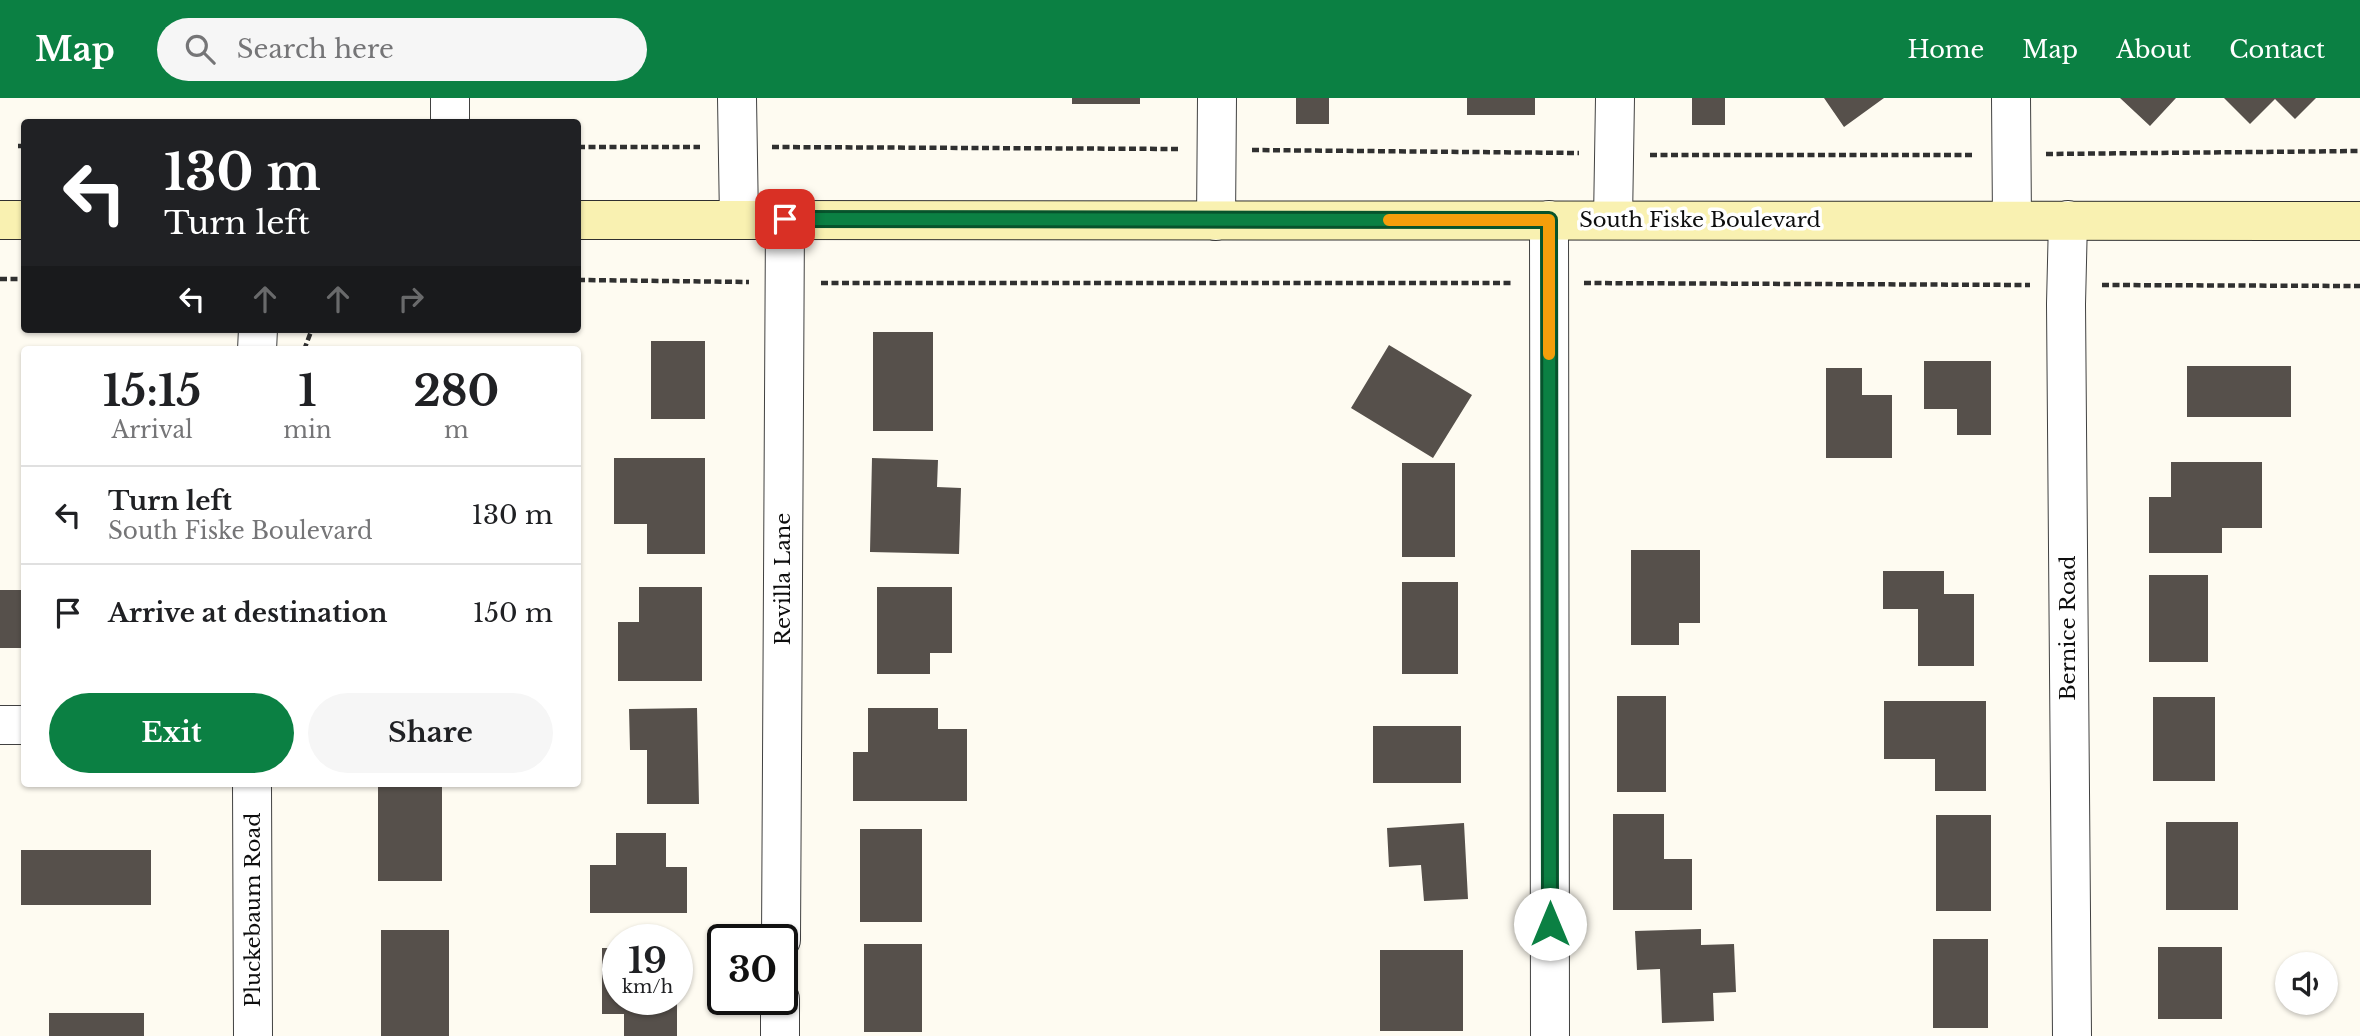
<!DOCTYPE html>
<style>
body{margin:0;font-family:"Libre Baskerville",serif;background:#f6f6f6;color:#202124;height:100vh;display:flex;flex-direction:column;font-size:26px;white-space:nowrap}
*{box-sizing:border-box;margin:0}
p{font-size:23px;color:#757577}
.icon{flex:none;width:38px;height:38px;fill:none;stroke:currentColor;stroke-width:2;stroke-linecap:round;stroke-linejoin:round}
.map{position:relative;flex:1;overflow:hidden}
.details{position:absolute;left:21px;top:248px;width:560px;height:441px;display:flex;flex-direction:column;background:#fff;border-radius:7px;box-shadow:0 2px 5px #0004}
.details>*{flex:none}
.top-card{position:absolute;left:21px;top:21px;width:560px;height:214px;border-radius:7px;box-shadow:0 2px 5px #0004;background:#202124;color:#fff;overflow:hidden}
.buttons{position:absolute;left:2275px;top:854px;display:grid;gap:14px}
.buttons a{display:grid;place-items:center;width:63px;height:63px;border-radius:50%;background:#fff;box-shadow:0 2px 5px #0004;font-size:35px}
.speed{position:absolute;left:602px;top:826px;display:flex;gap:14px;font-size:35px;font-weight:700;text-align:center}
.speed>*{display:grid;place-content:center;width:91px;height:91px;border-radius:50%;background:#fff;box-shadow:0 2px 5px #0004;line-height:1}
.speed small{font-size:18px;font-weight:400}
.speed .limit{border:4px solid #111;border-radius:10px;background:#fff;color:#111}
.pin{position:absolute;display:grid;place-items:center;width:60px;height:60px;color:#fff;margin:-30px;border-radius:14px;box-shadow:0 4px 10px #0006}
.me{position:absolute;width:77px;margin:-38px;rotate:0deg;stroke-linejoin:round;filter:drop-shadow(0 0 5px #0008)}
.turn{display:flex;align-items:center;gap:24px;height:147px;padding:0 28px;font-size:32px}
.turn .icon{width:91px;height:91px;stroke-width:2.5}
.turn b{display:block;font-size:49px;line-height:60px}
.lanes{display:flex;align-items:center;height:66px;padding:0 28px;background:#0003;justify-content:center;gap:35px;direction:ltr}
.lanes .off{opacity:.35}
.eta{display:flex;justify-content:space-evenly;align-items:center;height:119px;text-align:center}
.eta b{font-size:42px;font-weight:800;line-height:49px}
.primary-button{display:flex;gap:14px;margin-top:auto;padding:14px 28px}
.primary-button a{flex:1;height:80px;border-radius:42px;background:#0b8043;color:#fff;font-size:28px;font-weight:800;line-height:80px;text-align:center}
.primary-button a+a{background:#f6f6f6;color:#202124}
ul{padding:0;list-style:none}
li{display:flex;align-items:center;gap:21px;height:98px;padding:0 28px;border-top:2px solid #e0e0e0}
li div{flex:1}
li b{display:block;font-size:26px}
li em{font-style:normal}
header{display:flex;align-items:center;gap:42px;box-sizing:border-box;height:98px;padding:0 35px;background:#0b8043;color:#fff}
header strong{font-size:33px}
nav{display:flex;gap:38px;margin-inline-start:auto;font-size:24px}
.search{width:490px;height:63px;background:#f6f6f6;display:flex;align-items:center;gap:18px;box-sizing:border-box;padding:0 24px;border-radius:38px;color:#757577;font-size:26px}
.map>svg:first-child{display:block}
.building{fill:#56504b}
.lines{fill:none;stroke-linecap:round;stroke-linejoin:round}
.minor-casing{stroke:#414141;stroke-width:40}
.tertiary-casing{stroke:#414141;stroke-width:40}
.secondary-casing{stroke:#303030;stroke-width:40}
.path{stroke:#303030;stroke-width:4.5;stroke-dasharray:7 3.5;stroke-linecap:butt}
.minor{stroke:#fff;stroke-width:38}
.tertiary{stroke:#fff;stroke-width:38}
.secondary{stroke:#f9f1b1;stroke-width:38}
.route-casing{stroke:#07532c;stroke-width:18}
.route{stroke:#0b8043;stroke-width:12}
.slow{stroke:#f59e0b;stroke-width:12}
.labels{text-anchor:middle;stroke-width:7;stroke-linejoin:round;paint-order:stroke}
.street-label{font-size:21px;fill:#0e0e0e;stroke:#fff}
</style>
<header>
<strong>Map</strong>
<div class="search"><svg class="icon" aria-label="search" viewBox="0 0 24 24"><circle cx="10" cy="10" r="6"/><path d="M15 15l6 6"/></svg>Search here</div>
<nav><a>Home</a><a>Map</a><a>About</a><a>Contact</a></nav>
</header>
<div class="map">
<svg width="2360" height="938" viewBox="0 0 2360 938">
<rect width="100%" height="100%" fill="#fefbf1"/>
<path class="building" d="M1072,0H1140V6H1072Z
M1296,0H1329V26H1296Z
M1467,0H1535V17H1467Z
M1692,0H1725V27H1692Z
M1824,0H1884L1844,29Z
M2120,0H2176L2150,28Z
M2224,0H2316L2295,21L2275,1L2250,26Z
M873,234H933V333H873Z
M651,243H705V321H651Z
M1389,247L1472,297L1433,360L1351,310Z
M1924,263H1991V337H1957V311H1924Z
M2187,268H2291V319H2187Z
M1826,270H1862V297H1892V360H1826Z
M614,360H705V456H647V426H614Z
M872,360L938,362L937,389L961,390L959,456L870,454Z
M2171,364H2262V430H2222V455H2149V399H2171Z
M1402,365H1455V459H1402Z
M1631,452H1700V525H1679V547H1631Z
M1883,473H1944V496H1974V568H1918V511H1883Z
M2149,477H2208V564H2149Z
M1402,484H1458V576H1402Z
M639,489H702V583H618V524H639Z
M877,489H952V555H930V576H877Z
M0,492H24V550H0Z
M1617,598H1666V694H1617Z
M2153,599H2215V683H2153Z
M1884,603H1986V693H1935V661H1884Z
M697,610L699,706H647V652H630L629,611Z
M868,610H938V631H967V703H853V654H868Z
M1373,628H1461V685H1373Z
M378,687H442V783H378Z
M1613,716H1664V761H1692V812H1613Z
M1936,717H1991V813H1936Z
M2166,724H2238V812H2166Z
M1464,725L1468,801L1424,803L1421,767L1389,769L1387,730Z
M860,731H922V824H860Z
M616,735H666V769H687V815H590V767H616Z
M21,752H151V807H21Z
M1701,831V847L1734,846L1736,894L1713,895L1714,923L1662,925L1660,871L1637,872L1635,833Z
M381,832H449V938H381Z
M1933,841H1988V930H1933Z
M864,846H922V934H864Z
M2158,849H2222V921H2158Z
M602,850H618V901H677V938H624V916H602Z
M1380,852H1463V933H1380Z
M49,915H144V938H49Z"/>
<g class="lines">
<g class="minor-casing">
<path id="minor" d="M737,0L739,121
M2011,0L2012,122
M450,24V0
M1549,122L1550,938
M1613,122L1615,0
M2068,122L2066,206L2072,938
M1216,123L1217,0
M0,627H24
M781,842L785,121
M780,938V901"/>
</g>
<g class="tertiary-casing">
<path id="tertiary" d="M257,252L258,231
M252,686L253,938"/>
</g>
<g class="secondary-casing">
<path id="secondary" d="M0,122H24
M578,122L2360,123"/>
</g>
<path class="path" d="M18,48H24
M578,49H700
M772,49L1180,51
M1252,52L1579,55
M2046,56L2360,53
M1650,57H1974
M0,181H24
M578,182L749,184
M821,185H1512
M1584,185L2030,187
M2102,187L2360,188
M304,252L312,231"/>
<use href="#minor" class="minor"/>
<use href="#tertiary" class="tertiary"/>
<use href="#secondary" class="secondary"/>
</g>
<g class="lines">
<g class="route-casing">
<path id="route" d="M785,121L1549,122L1550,826"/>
</g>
<use href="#route" class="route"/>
<path class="slow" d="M1389,122H1549V256"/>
</g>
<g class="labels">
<g class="street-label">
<text x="1700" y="129">South Fiske Boulevard</text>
<text transform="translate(783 481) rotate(-90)" y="7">Revilla Lane</text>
<text transform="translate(2068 530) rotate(-90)" y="7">Bernice Road</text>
<text transform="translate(253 812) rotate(-90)" y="7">Pluckebaum Road</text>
</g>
</g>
</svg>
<div class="buttons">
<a><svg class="icon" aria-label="sound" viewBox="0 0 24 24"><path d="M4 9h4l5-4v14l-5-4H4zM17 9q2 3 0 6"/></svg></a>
</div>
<div class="speed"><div>19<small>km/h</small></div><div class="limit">30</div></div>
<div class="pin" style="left:785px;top:121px;background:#d93025"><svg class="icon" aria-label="arrive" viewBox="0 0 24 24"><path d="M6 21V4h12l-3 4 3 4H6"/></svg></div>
<svg class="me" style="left:1550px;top:826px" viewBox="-20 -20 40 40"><circle r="19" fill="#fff"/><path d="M0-13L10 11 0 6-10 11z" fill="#0b8043"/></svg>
<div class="top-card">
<div class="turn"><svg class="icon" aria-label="left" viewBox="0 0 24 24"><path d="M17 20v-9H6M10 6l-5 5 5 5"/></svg><div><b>130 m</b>Turn left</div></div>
<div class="lanes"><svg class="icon" aria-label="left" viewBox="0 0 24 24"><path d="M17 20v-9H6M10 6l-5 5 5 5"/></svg><svg class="icon off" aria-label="ahead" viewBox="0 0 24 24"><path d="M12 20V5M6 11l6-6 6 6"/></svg><svg class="icon off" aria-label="ahead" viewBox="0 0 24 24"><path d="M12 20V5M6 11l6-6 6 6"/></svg><svg class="icon off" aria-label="right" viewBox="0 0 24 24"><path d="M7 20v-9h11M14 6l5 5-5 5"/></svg></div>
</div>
<section class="details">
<div class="eta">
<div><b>15:15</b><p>Arrival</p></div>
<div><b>1</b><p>min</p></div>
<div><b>280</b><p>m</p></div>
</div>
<ul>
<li><svg class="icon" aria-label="left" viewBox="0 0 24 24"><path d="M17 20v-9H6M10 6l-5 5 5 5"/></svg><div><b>Turn left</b><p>South Fiske Boulevard</p></div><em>130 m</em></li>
<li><svg class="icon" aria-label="arrive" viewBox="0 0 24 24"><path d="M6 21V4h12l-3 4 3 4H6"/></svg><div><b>Arrive at destination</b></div><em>150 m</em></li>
</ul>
<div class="primary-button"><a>Exit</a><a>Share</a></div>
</section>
</div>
